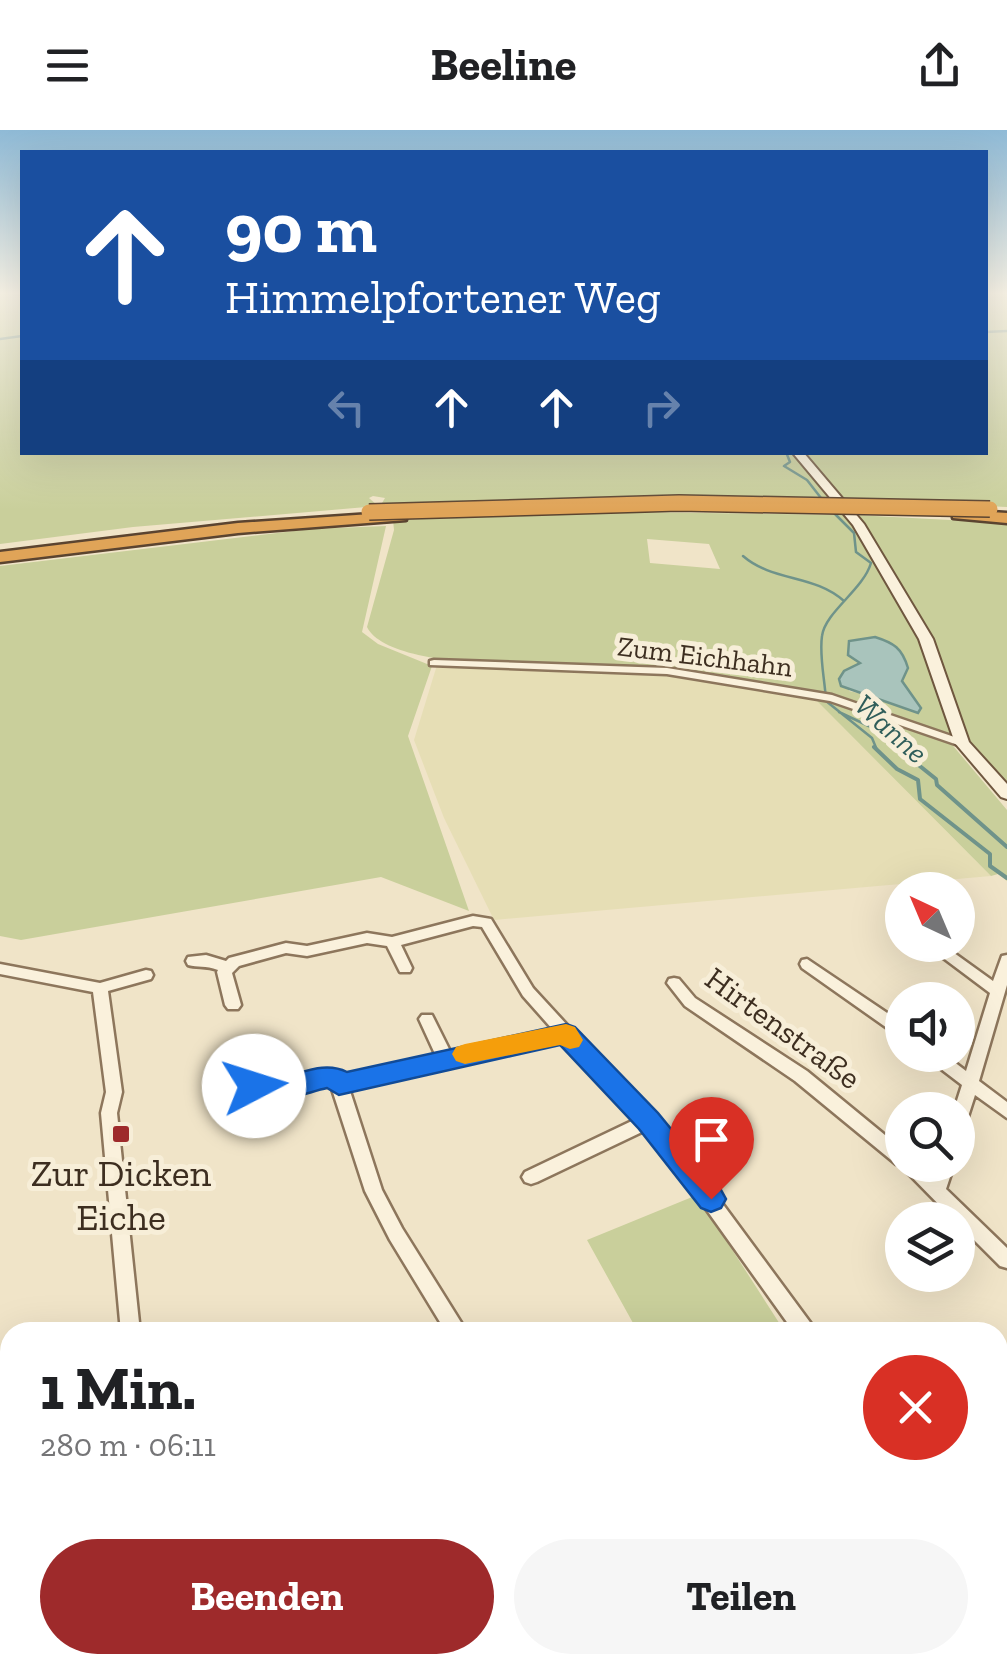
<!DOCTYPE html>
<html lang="de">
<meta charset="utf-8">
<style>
body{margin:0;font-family:"Zilla Slab",serif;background:#f6f6f6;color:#202124;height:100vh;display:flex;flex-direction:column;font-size:38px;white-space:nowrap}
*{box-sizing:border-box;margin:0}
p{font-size:32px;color:#757577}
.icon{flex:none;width:55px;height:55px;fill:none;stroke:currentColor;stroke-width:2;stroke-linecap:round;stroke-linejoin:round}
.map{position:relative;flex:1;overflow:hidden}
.sheet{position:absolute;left:0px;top:1192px;width:1008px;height:352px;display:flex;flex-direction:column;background:#fff;border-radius:30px 30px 0 0;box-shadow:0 10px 40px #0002}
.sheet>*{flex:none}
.banner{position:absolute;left:20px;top:20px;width:968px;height:305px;border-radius:0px;box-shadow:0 10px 40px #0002;background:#1a4fa0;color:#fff;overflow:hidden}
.needle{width:65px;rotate:316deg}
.controls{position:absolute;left:885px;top:742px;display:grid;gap:20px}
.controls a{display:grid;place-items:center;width:90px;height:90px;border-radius:50%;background:#fff;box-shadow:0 10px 40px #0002;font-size:50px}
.pin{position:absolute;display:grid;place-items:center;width:85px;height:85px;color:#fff;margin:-102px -42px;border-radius:50% 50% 50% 0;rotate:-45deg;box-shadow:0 0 10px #0007}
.pin .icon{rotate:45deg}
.me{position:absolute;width:110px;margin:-55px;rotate:85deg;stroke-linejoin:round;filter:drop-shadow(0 0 8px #0008)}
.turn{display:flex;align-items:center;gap:35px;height:210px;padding:0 40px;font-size:45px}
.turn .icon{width:130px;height:130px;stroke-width:2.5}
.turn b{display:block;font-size:70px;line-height:85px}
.lanes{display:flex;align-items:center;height:95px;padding:0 40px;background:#0003;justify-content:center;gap:50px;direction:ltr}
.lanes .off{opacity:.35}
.round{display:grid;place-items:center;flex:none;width:105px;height:105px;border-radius:52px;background:#f6f6f6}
.summary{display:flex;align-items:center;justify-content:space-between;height:170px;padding:0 40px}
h1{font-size:60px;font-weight:700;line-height:75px}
.cta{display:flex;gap:20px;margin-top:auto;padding:20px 40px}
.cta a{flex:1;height:115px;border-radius:60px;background:#9e2a2b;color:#fff;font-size:40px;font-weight:700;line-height:115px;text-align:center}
.cta a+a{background:#f6f6f6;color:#202124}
header{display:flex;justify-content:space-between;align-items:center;height:130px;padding:0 40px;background:#fff;font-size:45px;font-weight:700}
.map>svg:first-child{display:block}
.farmland{fill:#e6deb5}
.green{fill:#c9cf9b;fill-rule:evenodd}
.water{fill:#a9c4bc;stroke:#6f938a;stroke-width:2.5}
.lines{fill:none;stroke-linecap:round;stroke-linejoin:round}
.stream-far1{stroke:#6f938a;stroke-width:2.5}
.stream{stroke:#6f938a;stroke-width:4}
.street-casing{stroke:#8d765c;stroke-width:5}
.secondary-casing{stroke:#6f573f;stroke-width:4}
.highway-casing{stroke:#5b4430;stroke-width:5}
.street{fill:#faf1dc;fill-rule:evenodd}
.secondary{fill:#faf1dc;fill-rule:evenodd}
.highway{fill:#e0a458;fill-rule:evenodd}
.highway-bridge-casing{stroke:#5b4430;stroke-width:18;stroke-linecap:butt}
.highway-bridge{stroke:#e0a458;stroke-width:15}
.route{fill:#1a73e8;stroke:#114b97;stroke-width:2.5}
.slow{fill:#f59e0b}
.poi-dot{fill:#9e2a2b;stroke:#f7eed8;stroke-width:4}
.labels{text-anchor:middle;stroke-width:10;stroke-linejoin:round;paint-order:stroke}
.far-street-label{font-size:28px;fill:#3d2e20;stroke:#f7eed8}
.far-water-label{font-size:30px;font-style:italic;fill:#2f5d5a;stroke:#f7eed8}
.street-label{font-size:32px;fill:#3d2e20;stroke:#f7eed8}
.near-poi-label{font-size:38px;fill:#3d2e20;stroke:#f7eed8}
</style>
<header><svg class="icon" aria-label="menu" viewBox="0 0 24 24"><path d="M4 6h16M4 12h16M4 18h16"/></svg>Beeline<svg class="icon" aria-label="share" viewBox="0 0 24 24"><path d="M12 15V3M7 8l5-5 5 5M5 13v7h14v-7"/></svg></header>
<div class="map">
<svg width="1007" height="1543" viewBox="0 0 1007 1543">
<rect width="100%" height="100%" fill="#f0e4c8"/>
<path class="farmland" d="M437,535L667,543L811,565L991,746L494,790L444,688L414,610Z"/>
<path class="green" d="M0,164H22V322H985V164H1007V377L755,366L385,375L382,373L385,368L373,366L369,368L378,376L133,397L0,414Z
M625,382L849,385L932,533L957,611C917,596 877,577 835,567C782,553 724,546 669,540C612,533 393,549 367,497L394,400L393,390ZM647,409L709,414L720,439L650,433ZM849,511L901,551L920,578L918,583L885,569L849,561L860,533L848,525Z
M855,385L1007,393V659L966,613L934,522Z
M386,396L362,502L378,514L432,536L408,606L469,781L381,747L21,810L0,806V436L311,399Z
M811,565L949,611L1007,680V751L998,744L991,746Z
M697,1065L785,1202H638L587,1110Z"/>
<path class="water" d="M875,507C894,513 902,518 908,538L902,551L921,578L918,583L841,556L839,549L844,541L860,533L848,525L849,511Z"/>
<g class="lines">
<path class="stream-far1" d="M13,164L22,165
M985,202L1007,201
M0,209L22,206
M786,322L790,332L784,336L807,350L821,368
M831,380L854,403L856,422L871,433C863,460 825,482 822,506C819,526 825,550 826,571L872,608L877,620
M743,426C773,452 814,444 844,471
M839,582L892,607L890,615L901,620"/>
<path class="stream" d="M874,617L897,639L918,650L920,669L990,724V736L1007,748
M896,617L936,649L937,655L1007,717"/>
<g class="street-casing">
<path id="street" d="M434,530L667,538L832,565L966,611L968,613L966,615H958L830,571L667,544L430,535V531Z
M473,786L491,789L533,858L649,984L655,986L657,992L688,1027L812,1195L814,1202H794L676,1037L644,1001L537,1052L531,1054L525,1052L522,1047L525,1042L634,990L563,910L349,958L382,1060L402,1098L467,1202H446L390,1110L365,1061L330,953L259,968L253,966L251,961L238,926L240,922L246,920L252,922L264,953L329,940L342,943L343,947L436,926L419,889L422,885H432L451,923L554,901L523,866L482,797L473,796L401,815L412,838L410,842H400L387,816L367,813L307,826L286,823L239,836L232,843L241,875L238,879H228L225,875L217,842L218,840C205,835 198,838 188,835L186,831L188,827L206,825L226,831L229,828L286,813L307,816L367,803L392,807Z
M926,815H943L993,851L1002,826L1007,825V855L979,951L1007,972V988L975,965L964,999L958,1001V980H954L962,955L928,929L926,925H945L966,941L990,863Z
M807,829L902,893V907L897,905L802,838L800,834L802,830Z
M0,834L100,853L146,840L151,841L153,845L151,849L108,861L122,962L117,983L140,1202H121L101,983L106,962L93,862L0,844Z
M674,848L679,849L695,868L807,941L902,1019V1035H921L932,1046L936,1035H954L946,1059L1007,1118V1138L1000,1136L958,1094V1090H954L901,1036L896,1034L795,951L685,876L667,853L669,849Z
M0,1435H10V1457H0Z
M1007,1459V1483L998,1486V1463Z
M937,1535H968L965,1543H934Z"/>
</g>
<g class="secondary-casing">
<path id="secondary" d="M792,322H803L864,394L933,509L969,612L1007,654V669L1001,667L955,613L919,509L853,395Z"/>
</g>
<g class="highway-casing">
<path id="highway" d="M959,380L1007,383V393L953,388V382Z
M400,382L406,384V390L238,403L0,432V422L238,393Z"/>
</g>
<use href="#street" class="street"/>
<use href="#secondary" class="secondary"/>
<use href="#highway" class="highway"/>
<g class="highway-bridge-casing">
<path id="highway-bridge" d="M369,382L679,373L990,379"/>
</g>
<use href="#highway-bridge" class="highway-bridge"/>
</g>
<linearGradient id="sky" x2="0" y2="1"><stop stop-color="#8fbad6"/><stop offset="0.43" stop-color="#f8f3e6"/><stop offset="1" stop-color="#f8f3e6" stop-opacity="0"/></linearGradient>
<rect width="1007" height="380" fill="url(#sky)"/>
<path class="route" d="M566,894L575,897L658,983L721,1060L726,1069L721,1078L711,1082L701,1078L639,999L560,915L339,965L327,958C303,963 256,985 241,956L245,949C255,945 258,949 268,949C295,948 321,929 347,942Z"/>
<path class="slow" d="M566,894L575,897L583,910L579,917L570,919L560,915L465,934L456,931L452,924L456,917L465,914Z"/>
<rect class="poi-dot" x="111" y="994" width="20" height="20" rx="5"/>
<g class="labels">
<g class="far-street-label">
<text transform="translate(705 526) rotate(7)" y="10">Zum Eichhahn</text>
</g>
<g class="far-water-label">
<text transform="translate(891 599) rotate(42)" y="10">Wanne</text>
</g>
<g class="street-label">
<text transform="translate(783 898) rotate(36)" y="11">Hirtenstraße</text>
</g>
<g class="near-poi-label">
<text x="121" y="1056">Zur Dicken<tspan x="121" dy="44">Eiche</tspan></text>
</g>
</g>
</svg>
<div class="controls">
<a><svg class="needle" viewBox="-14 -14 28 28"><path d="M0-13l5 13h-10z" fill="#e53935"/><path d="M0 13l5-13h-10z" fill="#757577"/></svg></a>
<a><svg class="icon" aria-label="sound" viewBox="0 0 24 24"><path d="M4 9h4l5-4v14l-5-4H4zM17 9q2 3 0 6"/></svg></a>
<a><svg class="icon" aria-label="search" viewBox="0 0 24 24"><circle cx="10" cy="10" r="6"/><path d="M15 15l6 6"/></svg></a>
<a><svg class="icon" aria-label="layers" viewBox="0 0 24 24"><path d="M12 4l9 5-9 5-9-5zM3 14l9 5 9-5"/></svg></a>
</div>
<div class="pin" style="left:711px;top:1069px;background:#d93025"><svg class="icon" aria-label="arrive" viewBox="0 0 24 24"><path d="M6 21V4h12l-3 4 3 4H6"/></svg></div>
<svg class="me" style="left:254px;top:956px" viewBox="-20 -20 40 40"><circle r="19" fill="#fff"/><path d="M0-13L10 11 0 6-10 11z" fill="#1a73e8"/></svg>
<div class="banner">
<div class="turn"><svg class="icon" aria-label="ahead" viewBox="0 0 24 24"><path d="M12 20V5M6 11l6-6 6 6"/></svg><div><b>90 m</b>Himmelpfortener Weg</div></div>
<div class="lanes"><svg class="icon off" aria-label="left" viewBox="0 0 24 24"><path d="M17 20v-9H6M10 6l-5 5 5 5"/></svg><svg class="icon" aria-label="ahead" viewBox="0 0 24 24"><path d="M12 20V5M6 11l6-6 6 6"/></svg><svg class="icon" aria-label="ahead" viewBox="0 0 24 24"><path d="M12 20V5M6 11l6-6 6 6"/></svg><svg class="icon off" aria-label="right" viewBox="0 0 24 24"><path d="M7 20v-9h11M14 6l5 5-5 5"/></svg></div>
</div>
<section class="sheet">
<div class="summary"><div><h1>1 Min.</h1><p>280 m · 06:11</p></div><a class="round" style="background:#d93025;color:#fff"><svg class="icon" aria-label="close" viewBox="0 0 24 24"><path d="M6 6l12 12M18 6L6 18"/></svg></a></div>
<div class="cta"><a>Beenden</a><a>Teilen</a></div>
</section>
</div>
